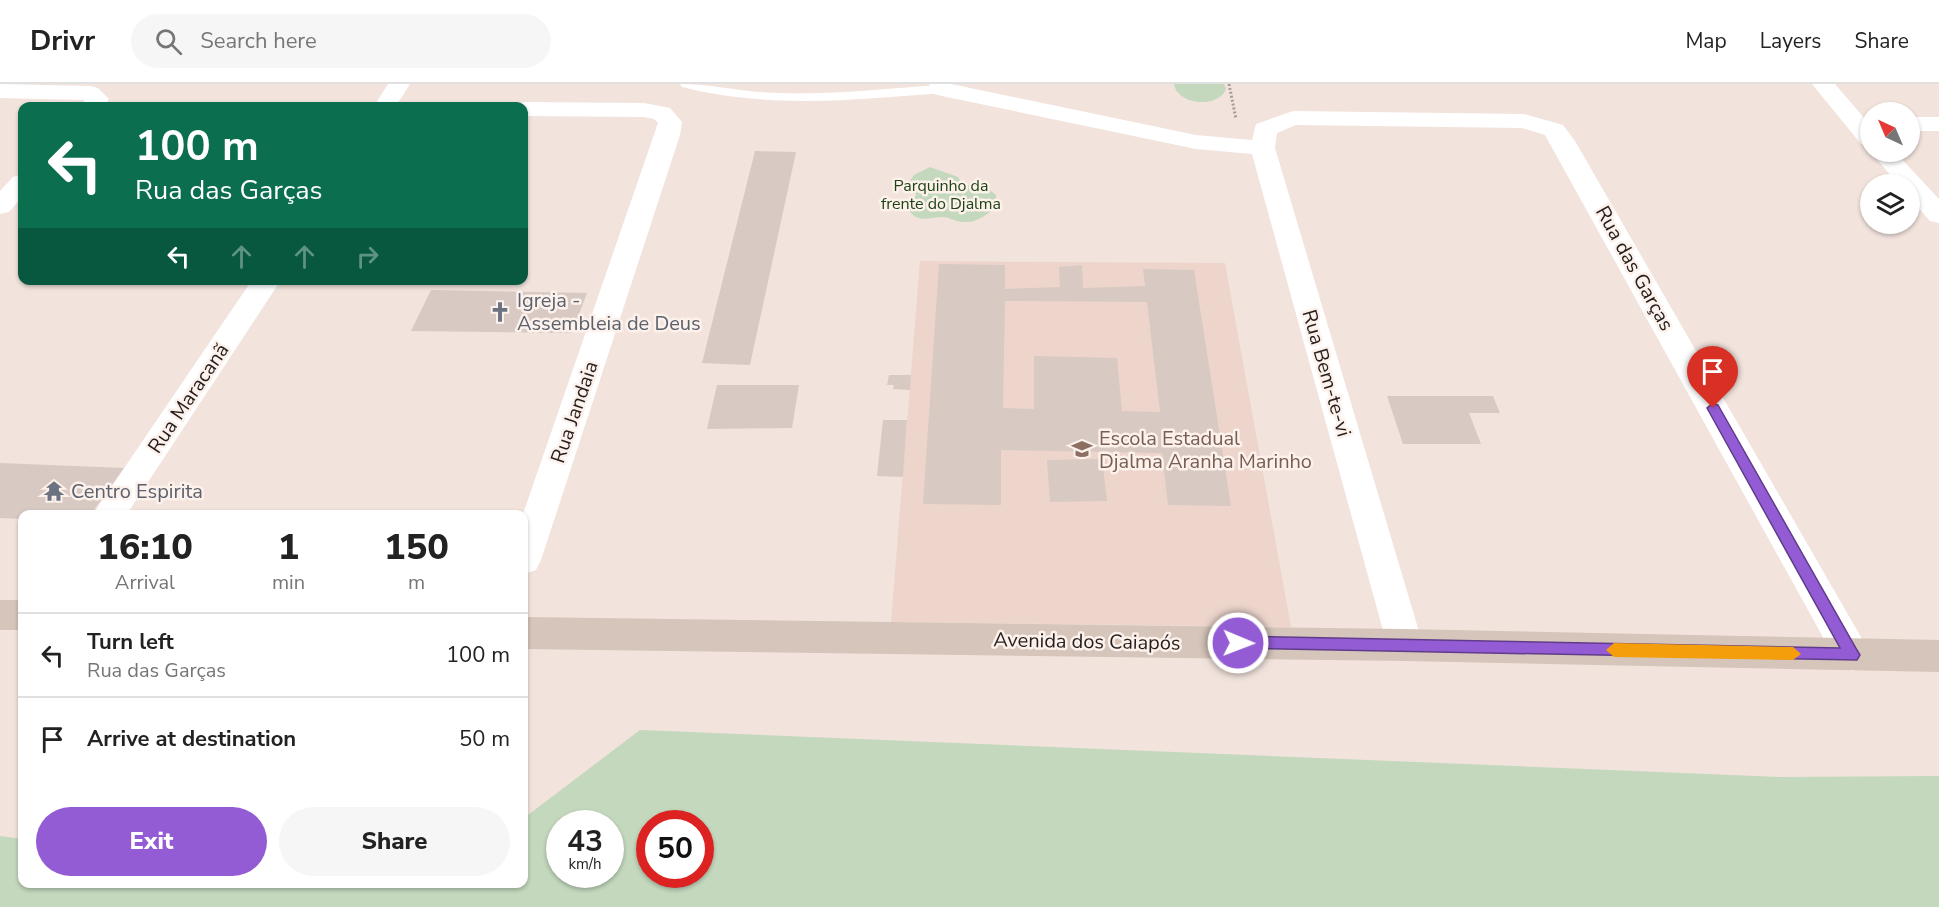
<!DOCTYPE html>
<meta charset="utf-8">
<style>
body{margin:0;font-family:"Nunito Sans",sans-serif;background:#f6f6f6;color:#222;height:100vh;display:flex;flex-direction:column;font-size:22px;white-space:nowrap}
*{box-sizing:border-box;margin:0}
p{font-size:20px;color:#767676}
.icon{flex:none;width:33px;height:33px;fill:none;stroke:currentColor;stroke-width:2;stroke-linecap:round;stroke-linejoin:round}
.map{position:relative;flex:1;overflow:hidden}
.details{position:absolute;left:18px;top:426px;width:510px;height:378px;display:flex;flex-direction:column;background:#fff;border-radius:12px;box-shadow:0 2px 4px #0004}
.details>*{flex:none}
.hud{position:absolute;left:18px;top:18px;width:510px;height:183px;border-radius:12px;box-shadow:0 2px 4px #0004;background:#0b6e4f;color:#fff;overflow:hidden}
.needle{width:39px;rotate:316deg}
.controls{position:absolute;left:1860px;top:18px;display:grid;gap:12px}
.controls a{display:grid;place-items:center;width:60px;height:60px;border-radius:50%;background:#fff;box-shadow:0 2px 4px #0004;font-size:30px}
.speed{position:absolute;left:546px;top:726px;display:flex;gap:12px;font-size:30px;font-weight:700;text-align:center}
.speed>*{display:grid;place-content:center;width:78px;height:78px;border-radius:50%;background:#fff;box-shadow:0 2px 4px #0004;line-height:1}
.speed small{font-size:15px;font-weight:400}
.speed .limit{border:9px solid #d22;background:#fff;color:#111}
.pin{position:absolute;display:grid;place-items:center;width:51px;height:51px;color:#fff;margin:-62px -26px;border-radius:50% 50% 50% 0;rotate:-45deg;box-shadow:0 0 6px #0007}
.pin .icon{rotate:45deg}
.me{position:absolute;width:66px;margin:-33px;rotate:91deg;stroke-linejoin:round;filter:drop-shadow(0 0 4px #0008)}
.turn{display:flex;align-items:center;gap:21px;height:126px;padding:0 18px;font-size:27px}
.turn .icon{width:78px;height:78px;stroke-width:2.5}
.turn b{display:block;font-size:42px;line-height:51px}
.lanes{display:flex;align-items:center;height:57px;padding:0 18px;background:#0003;justify-content:center;gap:30px;direction:ltr}
.lanes .off{opacity:.35}
.eta{display:flex;justify-content:space-evenly;align-items:center;height:102px;text-align:center}
.eta b{font-size:36px;font-weight:800;line-height:42px}
.primary-button{display:flex;gap:12px;margin-top:auto;padding:12px 18px}
.primary-button a{flex:1;height:69px;border-radius:36px;background:#935cd4;color:#fff;font-size:24px;font-weight:800;line-height:69px;text-align:center}
.primary-button a+a{background:#f6f6f6;color:#222}
ul{padding:0;list-style:none}
li{display:flex;align-items:center;gap:18px;height:84px;padding:0 18px;border-top:2px solid #e0e0e0}
li div{flex:1}
li b{display:block;font-size:22px}
li em{font-style:normal}
header{display:flex;align-items:center;gap:36px;box-sizing:border-box;height:84px;padding:0 30px;background:#fff;border-bottom:2px solid #e0e0e0}
header strong{font-size:28px}
nav{display:flex;gap:33px;margin-inline-start:auto;font-size:21px}
.search{width:420px;height:54px;background:#f6f6f6;display:flex;align-items:center;gap:15px;box-sizing:border-box;padding:0 21px;border-radius:33px;color:#767676;font-size:22px}
.map>svg:first-child{display:block}
.built{fill:#edd5cc}
.green{fill:#c3d8bd;fill-rule:evenodd}
.building{fill:#d8c9c3;fill-rule:evenodd}
.lines{fill:none;stroke-linecap:round;stroke-linejoin:round}
.path{stroke:#a79c97;stroke-width:3;stroke-dasharray:2 2;stroke-linecap:butt}
.service{fill:#fff;fill-rule:evenodd}
.minor{fill:#fff;fill-rule:evenodd}
.secondary{fill:#d5c5ba;fill-rule:evenodd}
.route{fill:#935cd4;stroke:#603c8a;stroke-width:1.5}
.slow{fill:#f59e0b}
.labels{text-anchor:middle;stroke-width:5;stroke-linejoin:round;paint-order:stroke}
.far-park-label{font-size:16px;fill:#1e4413;stroke:#fdf1ec}
.street-label{font-size:20px;fill:#231e1b;stroke:#fdf1ec}
.worship-label{font-size:20px;fill:#5b616d;stroke:#fdf1ec;text-anchor:start}
.education-label{font-size:20px;fill:#785e54;stroke:#fdf1ec;text-anchor:start}
</style>
<header>
<strong>Drivr</strong>
<div class="search"><svg class="icon" aria-label="search" viewBox="0 0 24 24"><circle cx="10" cy="10" r="6"/><path d="M15 15l6 6"/></svg>Search here</div>
<nav><a>Map</a><a>Layers</a><a>Share</a></nav>
</header>
<div class="map">
<svg width="1939" height="823" viewBox="0 0 1939 823">
<rect width="100%" height="100%" fill="#f2e3dd"/>
<path class="built" d="M920,177L1225,179L1291,543L891,538Z"/>
<path class="green" d="M1174,0H1224L1226,5C1219,25 1177,21 1174,0Z
M930,83L958,93L963,102C977,98 985,102 996,111L995,124C984,133 973,141 957,137C953,136 948,133 943,133C927,133 917,141 907,123L911,115L917,111L911,108L908,100L914,91Z
M640,646L1780,693L1939,692V823H0V752L22,755V800H403L432,803L436,800H524V734ZM560,740H610V790H560ZM650,740H700V790H650Z"/>
<path class="building" d="M755,67L796,68L750,281L702,279Z
M939,180L1005,181V205L1060,203L1059,183L1082,181L1083,204L1145,202L1143,185L1194,186L1231,422L1168,421L1162,369L1001,366V421L923,420ZM1005,217L1147,218L1160,328L1122,327L1117,274L1034,272V325L1003,324Z
M431,206L587,209L572,249L411,247Z
M889,291H911L910,306L893,305L894,301H887Z
M717,301H799L792,344L707,345Z
M1387,312H1493L1500,329H1469L1481,360H1403Z
M883,336H907L903,393L877,392Z
M1102,375L1107,417L1050,418L1047,376Z
M0,379L124,384L91,430H22V435L0,434Z"/>
<g class="lines">
<path class="path" d="M1229,0L1236,35"/>
<path class="service" d="M680,0C714,0 746,9 781,9C834,11 888,4 942,1L949,5L942,9C854,16 769,25 682,3Z"/>
<path class="minor" d="M0,0L90,2L98,4L109,15L105,22H83L84,16L0,14Z
M388,0H410L396,22H374Z
M929,0H951L1196,51L1252,56L1256,40L1293,27L1524,30L1563,41L1575,57L1865,560L1870,571L1865,582L1852,587L1839,582L1545,51L1522,44L1296,41L1277,49L1275,64L1423,561L1418,572L1405,577L1392,572L1387,561L1252,70L1196,65L942,12L934,10Z
M1812,0H1835L1870,41V62L1861,60Z
M524,18L644,19L670,24L682,38L680,51L541,476L536,486L524,490L523,430L658,39L654,35L644,33L524,32V22H514Z
M1910,33H1939V47H1910Z
M1870,67L1895,68L1939,115V139L1930,137L1910,114V100H1898Z
M22,90V113L9,128L0,130V107L13,93Z
M252,196H281L127,430H93Z"/>
<path class="secondary" d="M0,516H22V546H0Z
M524,533L1405,545L1939,556V588L1405,577L524,565Z"/>
</g>
<path class="route" d="M1713,319L1718,321L1857,566L1860,571L1857,576L1233,564L1231,559L1233,554L1238,552L1840,564L1707,324Z"/>
<path class="slow" d="M1614,559L1793,563L1801,570L1793,576L1614,573L1606,566Z"/>
<defs>
<g id="church-bare" transform="scale(1.62)"><path d="M-1.2-6h2.4v3.5h3.3v2.4h-3.3V6h-2.4V-.1h-3.3v-2.4h3.3Z" fill="#6b7280" stroke="#fdf1ec" stroke-width="2.5" paint-order="stroke"/></g>
<g id="school-bare" transform="scale(1.62)"><path d="M0-5L7-2L0 1L-7-2ZM-4 1L0 2.5L4 1V4Q0 6-4 4Z" fill="#8d6e63" stroke="#fdf1ec" stroke-width="2.5" paint-order="stroke"/></g>
<g id="temple-bare" transform="scale(1.62)"><path d="M0-6L5-2H3V0L6.5 2.5H4V6H1.5V3h-3V6H-4V2.5H-6.5L-3 0V-2H-5Z" fill="#6b7280" stroke="#fdf1ec" stroke-width="2.5" paint-order="stroke"/></g>
</defs>
<g fill-rule="evenodd">
<use href="#church-bare" x="500" y="228"/>
<use href="#school-bare" x="1082" y="365"/>
<use href="#temple-bare" x="54" y="407"/>
</g>
<g class="labels">
<g class="far-park-label">
<text x="941" y="107">Parquinho da<tspan x="941" dy="18">frente do Djalma</tspan></text>
</g>
<g class="street-label">
<text transform="translate(1635 184) rotate(61)" y="7">Rua das Garças</text>
<text transform="translate(1327 289) rotate(74)" y="7">Rua Bem-te-vi</text>
<text transform="translate(188 314) rotate(-56)" y="7">Rua Maracanã</text>
<text transform="translate(574 328) rotate(-71)" y="7">Rua Jandaia</text>
<text transform="translate(1087 557) rotate(1)" y="7">Avenida dos Caiapós</text>
</g>
<g class="worship-label">
<text x="517" y="223">Igreja -<tspan x="517" dy="23">Assembleia de Deus</tspan></text>
<text x="71" y="414">Centro Espirita</text>
</g>
<g class="education-label">
<text x="1099" y="361">Escola Estadual<tspan x="1099" dy="23">Djalma Aranha Marinho</tspan></text>
</g>
</g>
</svg>
<div class="controls">
<a><svg class="needle" viewBox="-14 -14 28 28"><path d="M0-13l5 13h-10z" fill="#e53935"/><path d="M0 13l5-13h-10z" fill="#767676"/></svg></a>
<a><svg class="icon" aria-label="layers" viewBox="0 0 24 24"><path d="M12 4l9 5-9 5-9-5zM3 14l9 5 9-5"/></svg></a>
</div>
<div class="speed"><div>43<small>km/h</small></div><div class="limit">50</div></div>
<div class="pin" style="left:1713px;top:324px;background:#d93025"><svg class="icon" aria-label="arrive" viewBox="0 0 24 24"><path d="M6 21V4h12l-3 4 3 4H6"/></svg></div>
<svg class="me" style="left:1238px;top:559px" viewBox="-20 -20 40 40"><circle r="17" fill="#935cd4" stroke="#fff" stroke-width="3"/><path d="M0-11L8 9 0 5-8 9z" fill="#fff"/></svg>
<div class="hud">
<div class="turn"><svg class="icon" aria-label="left" viewBox="0 0 24 24"><path d="M17 20v-9H6M10 6l-5 5 5 5"/></svg><div><b>100 m</b>Rua das Garças</div></div>
<div class="lanes"><svg class="icon" aria-label="left" viewBox="0 0 24 24"><path d="M17 20v-9H6M10 6l-5 5 5 5"/></svg><svg class="icon off" aria-label="ahead" viewBox="0 0 24 24"><path d="M12 20V5M6 11l6-6 6 6"/></svg><svg class="icon off" aria-label="ahead" viewBox="0 0 24 24"><path d="M12 20V5M6 11l6-6 6 6"/></svg><svg class="icon off" aria-label="right" viewBox="0 0 24 24"><path d="M7 20v-9h11M14 6l5 5-5 5"/></svg></div>
</div>
<section class="details">
<div class="eta">
<div><b>16:10</b><p>Arrival</p></div>
<div><b>1</b><p>min</p></div>
<div><b>150</b><p>m</p></div>
</div>
<ul>
<li><svg class="icon" aria-label="left" viewBox="0 0 24 24"><path d="M17 20v-9H6M10 6l-5 5 5 5"/></svg><div><b>Turn left</b><p>Rua das Garças</p></div><em>100 m</em></li>
<li><svg class="icon" aria-label="arrive" viewBox="0 0 24 24"><path d="M6 21V4h12l-3 4 3 4H6"/></svg><div><b>Arrive at destination</b></div><em>50 m</em></li>
</ul>
<div class="primary-button"><a>Exit</a><a>Share</a></div>
</section>
</div>
